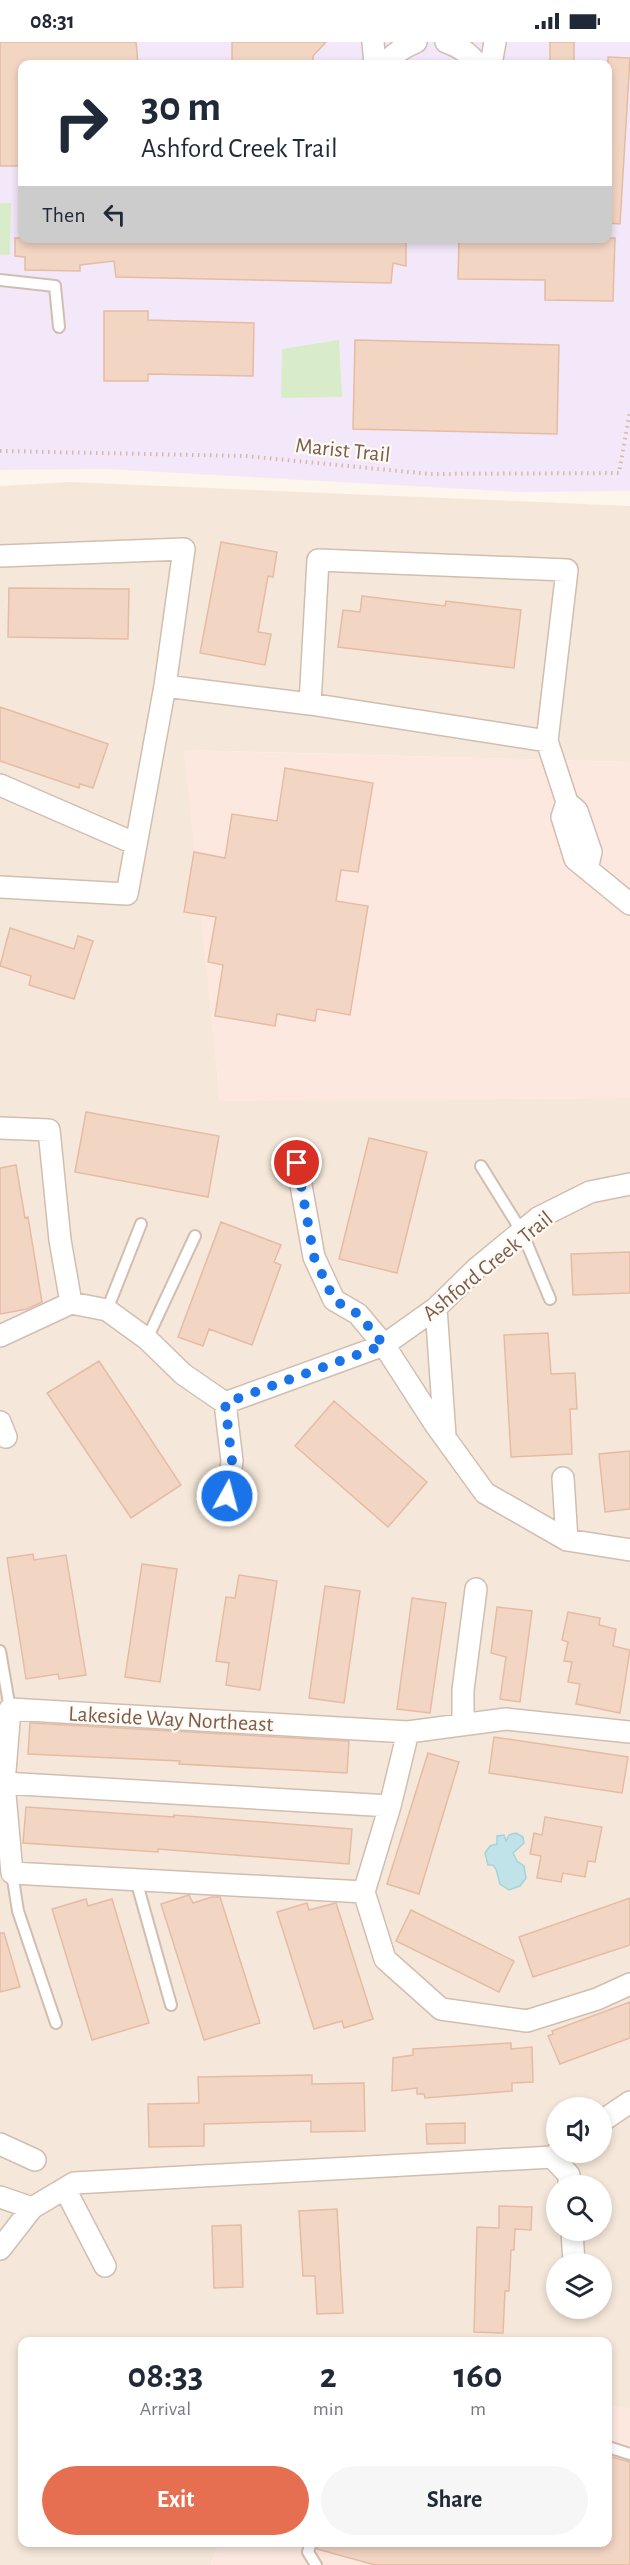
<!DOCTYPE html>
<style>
body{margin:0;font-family:"Alegreya Sans",sans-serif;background:#f6f6f7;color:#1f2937;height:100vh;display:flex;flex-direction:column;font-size:22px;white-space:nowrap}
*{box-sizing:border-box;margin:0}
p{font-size:20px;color:#747a83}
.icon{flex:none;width:33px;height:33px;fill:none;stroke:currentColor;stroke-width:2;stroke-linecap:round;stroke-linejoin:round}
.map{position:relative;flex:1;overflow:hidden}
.panel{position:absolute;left:18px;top:2295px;width:594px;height:210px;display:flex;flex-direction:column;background:#fff;border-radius:12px;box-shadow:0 3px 9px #0003}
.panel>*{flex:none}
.guide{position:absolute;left:18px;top:18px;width:594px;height:183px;border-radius:12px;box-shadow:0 3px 9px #0003;background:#fff;color:#1f2937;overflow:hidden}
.buttons{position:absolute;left:546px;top:2055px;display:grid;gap:12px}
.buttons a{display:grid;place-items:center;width:66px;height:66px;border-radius:50%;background:#fff;box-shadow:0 3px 9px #0003;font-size:30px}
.pin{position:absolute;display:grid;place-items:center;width:51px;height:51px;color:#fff;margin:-26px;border:3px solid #fff;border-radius:50%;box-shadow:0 2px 6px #0007}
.me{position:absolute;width:66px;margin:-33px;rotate:7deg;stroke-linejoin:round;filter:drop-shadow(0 0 4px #0008)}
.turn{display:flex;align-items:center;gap:21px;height:126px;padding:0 24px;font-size:27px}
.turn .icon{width:78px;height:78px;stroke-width:2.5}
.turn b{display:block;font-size:42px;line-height:51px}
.then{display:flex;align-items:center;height:57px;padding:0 24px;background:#0003;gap:12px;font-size:22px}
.eta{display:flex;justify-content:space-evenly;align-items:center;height:102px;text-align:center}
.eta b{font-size:36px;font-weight:700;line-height:42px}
.action{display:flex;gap:12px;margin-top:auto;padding:12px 24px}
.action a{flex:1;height:69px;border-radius:36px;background:#e76f51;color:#fff;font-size:24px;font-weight:700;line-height:69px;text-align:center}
.action a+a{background:#f6f6f7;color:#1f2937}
.status{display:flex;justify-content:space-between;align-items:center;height:42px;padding:0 30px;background:#fff;direction:ltr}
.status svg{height:16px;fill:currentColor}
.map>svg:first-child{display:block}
.residential{fill:#f5e8da;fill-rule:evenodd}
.commercial{fill:#fde8e0}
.education{fill:#f3e8fa;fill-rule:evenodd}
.green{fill:#d8ecc9}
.water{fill:#bfe3e8;stroke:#a5d3da;stroke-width:1.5}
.building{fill:#f3d5c3;stroke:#e6bba3;stroke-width:1.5}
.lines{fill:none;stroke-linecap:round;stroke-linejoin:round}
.service-casing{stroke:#d1beb0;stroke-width:14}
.minor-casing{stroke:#d1beb0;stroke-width:24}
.path{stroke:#d9b8a5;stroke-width:4;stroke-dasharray:1.5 4.5;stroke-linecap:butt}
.service{stroke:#fff;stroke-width:10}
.minor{stroke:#fff;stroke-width:21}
.route{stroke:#1a73e8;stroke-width:10;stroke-dasharray:0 18}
.labels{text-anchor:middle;stroke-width:4.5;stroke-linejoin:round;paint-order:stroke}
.street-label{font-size:22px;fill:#7a5c4d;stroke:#fffaf3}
</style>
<div class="status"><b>08:31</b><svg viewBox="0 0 49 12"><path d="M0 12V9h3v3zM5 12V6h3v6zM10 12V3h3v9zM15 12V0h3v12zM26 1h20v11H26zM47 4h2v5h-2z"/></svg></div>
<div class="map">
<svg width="630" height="2523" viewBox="0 0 630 2523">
<rect width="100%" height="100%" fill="#fdf6ec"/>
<path class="residential" d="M70,440L630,464V720L185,708L220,1058L630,1056V2367L608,2363V2300H22V2500L219,2501L211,2523H0V444ZM556,2066H602V2110H556ZM556,2144H602V2188H556ZM556,2222H602V2266H556Z"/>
<path class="commercial" d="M184,708L630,720V1056L220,1059Z
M608,2363L630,2367V2523H211L219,2501L608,2500Z"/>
<path class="education" d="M0,0H630V449L519,450L107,427L0,428ZM22,22H608V196H22Z"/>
<path class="green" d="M0,161H11L10,213H0Z
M339,298L342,355L281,356L282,307Z"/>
<path class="water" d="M516,1791L523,1795L524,1801L513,1811L517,1819L524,1824L526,1836L520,1844L509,1848L500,1842L496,1827L493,1823H488L485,1811L490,1804L497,1802V1794L504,1793L506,1799L509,1793Z"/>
<path class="building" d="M0,0H136L138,22H22V124H0Z
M232,0H326L313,14V22H232Z
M550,0H574V22H550Z
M608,15L630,16L620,182L608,181Z
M15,196H406V224L393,221L391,241L116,235L114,219L80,223V229L25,228V215L15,214Z
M459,196H615L613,259L545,258V238L458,237Z
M104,269H148V278L254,281L253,334L148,332V339H104Z
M355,298L559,303L557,392L353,387Z
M221,500L277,510L273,535L268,534L258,590L271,592L265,623L200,611Z
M9,546L129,547L128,597L8,595Z
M362,554L445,564L446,559L521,568L514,626L338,605L343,568L360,570Z
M0,665L108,702L93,746L80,742L79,746L0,719Z
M285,726L373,741L358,830L341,828L336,859L368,864L350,973L317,967L315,979L277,972L275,984L215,974L223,923L208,920L216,875L184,870L194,810L225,816L232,772L277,779Z
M10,886L74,907L78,894L93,899L74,957L29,943L31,934L0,924Z
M86,1070L219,1094L208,1155L75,1130Z
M369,1096L427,1110L397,1231L339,1217Z
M16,1123L25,1176L28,1175L42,1260L27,1267L0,1272V1126Z
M221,1180L281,1203L274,1220L281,1223L252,1303L209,1287L203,1304L178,1295Z
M630,1210V1251L573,1253L571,1212Z
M548,1291L551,1332L575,1331L577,1367H570L572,1412L511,1415L504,1293Z
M99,1319L181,1443L131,1476L47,1351Z
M334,1359L427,1440L388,1485L295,1404Z
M630,1409V1467L605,1470L599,1412Z
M33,1512L34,1518L66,1513L86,1633L59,1637L58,1632L26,1637L7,1516Z
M142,1522L177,1527L160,1640L125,1635Z
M239,1533L277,1539L260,1648L226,1643L229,1621L216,1619L226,1555L235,1556Z
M325,1544L360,1549L344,1661L309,1656Z
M412,1556L446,1561L430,1671L397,1667Z
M497,1565L532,1569L520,1660L500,1657L506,1615L491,1611Z
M568,1570L600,1576L599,1583L616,1587L613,1604L630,1608L620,1671L576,1662L580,1642L568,1640L572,1620L564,1619L568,1600L562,1598Z
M30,1681L349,1699L347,1731L179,1722L180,1719L28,1712Z
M494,1695L628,1715L622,1751L489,1731Z
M428,1711L459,1720L419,1852L387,1842Z
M26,1765L174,1775V1773L352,1787L349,1822L158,1807V1810L23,1801Z
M545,1775L602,1785L595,1820L588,1819L585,1835L563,1831L561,1840L537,1836L541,1814L530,1812L534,1791L542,1793Z
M189,1853L193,1861L212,1855H220L260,1981L204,1998L161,1862Z
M630,1856V1903L533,1935L519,1895Z
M86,1857L88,1864L112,1857L149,1981L92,1998L52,1867Z
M307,1861L309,1868L336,1861L373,1977L344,1986L342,1979L314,1987L277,1870Z
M411,1868L514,1919L499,1950L396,1899Z
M0,1891H4L20,1945L0,1950Z
M630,1960V1996L560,2022L548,1994L553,1992L552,1989Z
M511,2001V2007L532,2005L533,2040L512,2041V2049L425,2056L424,2052H417V2046L392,2049L393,2016L413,2013V2007Z
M312,2033V2042L364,2041L365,2089L311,2090V2079L204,2082V2104L149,2105L148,2062L199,2061L198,2035Z
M465,2081V2101L427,2102L426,2082Z
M499,2164L532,2165L531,2188L515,2187L514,2208H511L509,2249H505L503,2291L474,2290L477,2185L499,2186Z
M337,2167L343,2271L317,2272L315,2234H303L299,2169Z
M241,2183L243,2245L214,2246L212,2184Z
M608,2414L630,2420V2523H375L317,2507L318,2500H608Z"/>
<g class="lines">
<g class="service-casing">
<path id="service" d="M0,238L55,244L59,285
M481,1124L522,1190L550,1257
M107,1268L141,1182
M147,1297L195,1194
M0,1609L10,1667
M12,1831L18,1869L56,1981
M136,1838L171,1963
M608,2405L630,2412
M311,2500L308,2510L316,2523"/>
</g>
<g class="minor-casing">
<path id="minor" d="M373,0L375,22
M446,0C459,4 469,11 477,22
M386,22C393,11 404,5 416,0
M491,22L495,0
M0,514L184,507L165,644L310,662
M547,699L310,662L318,518L567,528L547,699L567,760L577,769L591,810L587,827
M0,743L136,802
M567,760L562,775L575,817L630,862
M0,845L127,852L165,644
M0,1086L49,1088L60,1198L71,1261
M630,1142L590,1150L538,1176L477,1226L436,1266L384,1303L435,1382L485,1451L567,1498L630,1508
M436,1266L445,1394
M0,1294L71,1261L107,1268L147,1297L183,1332L225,1361L232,1419L227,1454
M225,1361L384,1303L358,1272L334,1258L314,1215L297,1121
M0,1380L6,1395
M563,1436L567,1498
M463,1682V1648L476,1547
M630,1690L506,1677L408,1690L10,1667L4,1741L12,1831L364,1850L385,1917L441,1967L527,1979L597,1957L630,1942
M4,1741L390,1764L364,1850
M390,1764L408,1690
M602,2079L630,2060
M0,2102L35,2118
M552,2115L569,2133V2144
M65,2147L105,2224
M0,2155L32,2166
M572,2188L574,2222
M0,2207L32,2166L74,2141L552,2115L558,2110"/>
</g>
<path class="path" d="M0,409L245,414L430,432L619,431L630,369"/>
<use href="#service" class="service"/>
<use href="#minor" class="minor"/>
</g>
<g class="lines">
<path class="route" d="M227,1454L232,1419L225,1361L384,1303L358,1272L334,1258L314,1215L297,1121"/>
</g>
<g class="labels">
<g class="street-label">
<text transform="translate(343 407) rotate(6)" y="8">Marist Trail</text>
<text transform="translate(487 1223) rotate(-39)" y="8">Ashford Creek Trail</text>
<text transform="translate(171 1676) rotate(3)" y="8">Lakeside Way Northeast</text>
</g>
</g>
</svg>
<div class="buttons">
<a><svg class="icon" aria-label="sound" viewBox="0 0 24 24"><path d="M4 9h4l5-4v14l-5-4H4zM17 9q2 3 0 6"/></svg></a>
<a><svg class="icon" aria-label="search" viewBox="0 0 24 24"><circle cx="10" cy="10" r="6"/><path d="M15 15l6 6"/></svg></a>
<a><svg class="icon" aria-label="layers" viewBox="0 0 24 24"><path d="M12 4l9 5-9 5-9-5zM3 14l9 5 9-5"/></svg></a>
</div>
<div class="pin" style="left:297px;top:1121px;background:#d93025"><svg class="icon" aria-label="arrive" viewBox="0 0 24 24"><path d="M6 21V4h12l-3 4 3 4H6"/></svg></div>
<svg class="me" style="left:227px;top:1454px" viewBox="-20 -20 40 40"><circle r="17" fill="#1a73e8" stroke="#fff" stroke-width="3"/><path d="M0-11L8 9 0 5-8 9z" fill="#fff"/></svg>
<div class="guide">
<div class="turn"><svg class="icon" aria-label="right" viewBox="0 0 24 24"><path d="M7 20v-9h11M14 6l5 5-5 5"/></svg><div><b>30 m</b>Ashford Creek Trail</div></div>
<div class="then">Then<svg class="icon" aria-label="left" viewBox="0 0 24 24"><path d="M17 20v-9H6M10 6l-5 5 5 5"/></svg></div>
</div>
<section class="panel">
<div class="eta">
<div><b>08:33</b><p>Arrival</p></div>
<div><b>2</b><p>min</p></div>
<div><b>160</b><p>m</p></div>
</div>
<div class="action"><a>Exit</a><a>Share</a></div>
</section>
</div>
